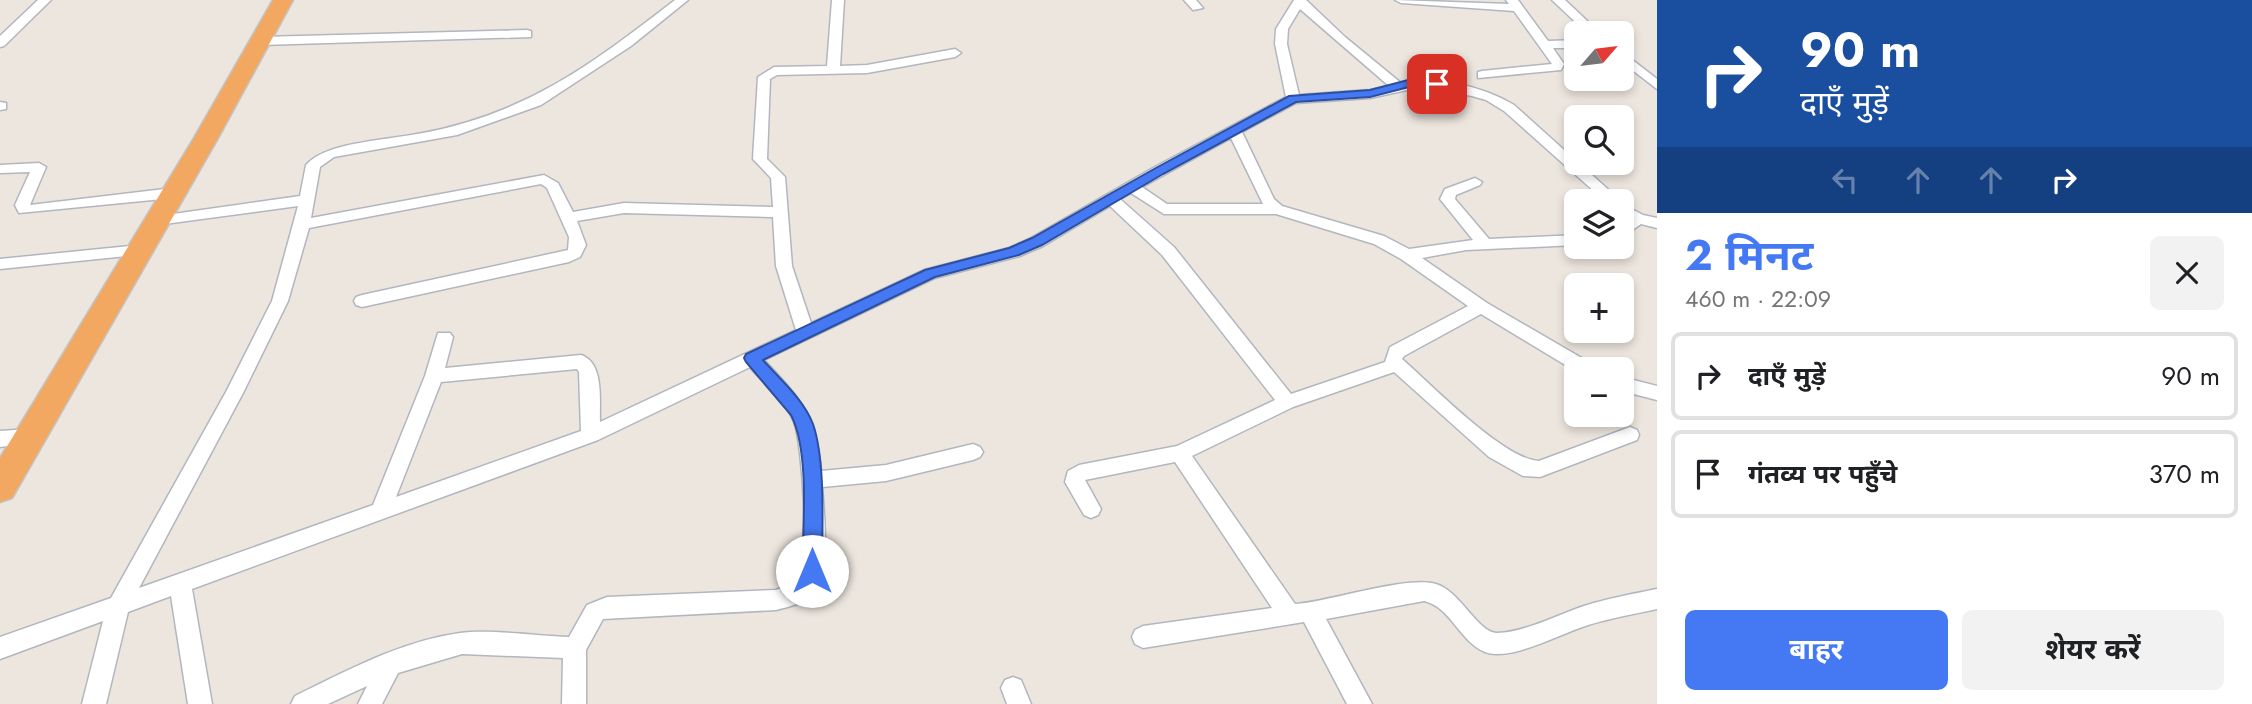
<!DOCTYPE html>
<html lang="hi">
<meta charset="utf-8">
<style>
body{margin:0;font-family:Jost,"Noto Sans Devanagari",sans-serif;background:#f2f2f2;color:#202124;height:100vh;display:flex;flex-direction:column;font-size:26px;white-space:nowrap}
*{box-sizing:border-box;margin:0}
p{font-size:23px;color:#757577}
.icon{flex:none;width:38px;height:38px;fill:none;stroke:currentColor;stroke-width:2;stroke-linecap:round;stroke-linejoin:round}
.map{position:relative;flex:1;overflow:hidden}
.drawer{display:flex;flex-direction:column;background:#fff;width:595px}
.drawer>*{flex:none}
.hud{background:#1a4fa0;color:#fff;overflow:hidden}
.needle{width:46px;rotate:62deg}
.tools{position:absolute;left:1564px;top:21px;display:grid;gap:14px}
.tools a{display:grid;place-items:center;width:70px;height:70px;border-radius:10px;background:#fff;box-shadow:0 4px 10px #0003;font-size:35px}
.pin{position:absolute;display:grid;place-items:center;width:60px;height:60px;color:#fff;margin:-30px;border-radius:14px;box-shadow:0 4px 10px #0006}
.me{position:absolute;width:77px;margin:-38px;rotate:0deg;stroke-linejoin:round;filter:drop-shadow(0 0 5px #0008)}
.turn{display:flex;align-items:center;gap:24px;height:147px;padding:0 28px;font-size:32px}
.turn .icon{width:91px;height:91px;stroke-width:2.5}
.turn b{display:block;font-size:49px;line-height:60px}
.lanes{display:flex;align-items:center;height:66px;padding:0 28px;background:#0003;justify-content:center;gap:35px;direction:ltr}
.lanes .off{opacity:.35}
.round{display:grid;place-items:center;flex:none;width:74px;height:74px;border-radius:10px;background:#f2f2f2}
.head{display:flex;align-items:center;justify-content:space-between;height:119px;padding:0 28px}
h1{font-size:42px;font-weight:700;line-height:52px;color:#4579f4}
.cta{display:flex;gap:14px;margin-top:auto;padding:14px 28px}
.cta a{flex:1;height:80px;border-radius:10px;background:#4579f4;color:#fff;font-size:28px;font-weight:700;line-height:80px;text-align:center}
.cta a+a{background:#f2f2f2;color:#202124}
ul{padding:0;list-style:none}
li{display:flex;align-items:center;gap:21px;height:88px;margin:0 14px 10px;padding:0 14px;border:4px solid #e0e0e0;border-radius:10px}
li div{flex:1}
li b{display:block;font-size:26px}
li em{font-style:normal}
main{display:flex;flex:1;min-height:0}
.map>svg:first-child{display:block}
.lines{fill:none;stroke-linecap:round;stroke-linejoin:round}
.minor-casing{stroke:#b2b6bf;stroke-width:3}
.trunk-casing{stroke:#c4c4c4;stroke-width:3}
.minor{fill:#fff;fill-rule:evenodd}
.trunk{fill:#f3a862;fill-rule:evenodd}
.route{fill:#4579f4;stroke:#2d4f9f;stroke-width:2}
</style>
<main>
<div class="map">
<svg width="1657" height="704" viewBox="0 0 1657 704">
<rect width="100%" height="100%" fill="#ede6df"/>
<g class="lines">
<g class="minor-casing">
<path id="minor" d="M38,0H51L4,46L0,47V36Z
M675,0H688L631,46L541,105L457,135L334,157L320,167L311,218L544,175L558,183L573,212L624,203L773,207L771,178L753,159L758,77L774,67L827,66L832,0H844L840,66L867,65L955,49L961,53L955,57L867,73L777,75L770,79L767,159L785,177L792,266L811,323L924,270L1009,248L1031,238L1153,168L1286,97L1275,44L1276,29L1294,0H1306L1345,37L1401,83C1438,76 1482,86 1514,105L1621,201H1605L1504,111L1486,100L1472,96L1421,87L1370,98L1296,103L1242,132L1274,199L1282,206L1384,236L1409,249L1473,240L1440,199L1445,189L1475,178L1482,182L1480,185L1456,195L1455,199L1489,239L1577,235V245L1466,250L1422,258L1487,303L1592,364L1595,369H1577V372L1481,314L1404,356L1402,359C1432,385 1503,459 1539,461L1630,427L1637,430L1639,435L1637,440L1540,477L1523,476L1489,457L1394,372L1293,407L1192,456L1295,604C1328,602 1408,575 1436,584C1460,591 1478,633 1497,633C1526,632 1557,615 1584,606C1608,598 1633,594 1657,589V609C1634,614 1611,618 1588,625C1562,633 1510,662 1485,652C1459,641 1451,607 1424,601L1326,619L1372,704H1347L1304,622L1143,648L1135,644L1132,637L1135,630L1143,626L1272,608L1175,462L1085,480L1101,509L1098,515L1091,518L1084,515L1065,482L1068,471L1079,465L1177,446L1275,400L1162,255L1110,206L1043,246L1020,256L935,278L764,360C803,402 815,413 821,471L886,465L973,444L980,447L983,452L980,457L973,460L886,481L822,487C824,513 831,576 812,595C803,604 787,607 776,610L603,619L586,650V704H562L563,658L462,654L398,673L382,704H358L367,686L328,704H291L295,696C348,670 402,641 460,633C489,629 538,636 569,637L587,605L607,597L776,590L795,583C811,565 803,446 794,422C786,401 764,384 750,367L598,440L192,589L212,704H188L171,596L128,612L106,704H82L103,621L0,659V637L111,598L226,392L272,301L298,206L157,225L152,223L149,220L152,217L300,196L306,165C326,142 387,140 417,134C525,115 591,65 675,0ZM1300,9L1389,86L1370,90L1299,95L1287,44L1288,29ZM1231,138L1263,204H1167L1142,187ZM541,184L547,188L569,237L568,250L362,295L356,297L354,301L356,305L362,307L569,262L580,257L586,245L577,221L624,213L773,217L776,266L796,330L600,422C599,403 605,363 581,355L445,368L453,337L450,333H438L425,376L373,505L139,588L243,393L288,301L309,228ZM1131,193L1164,214H1276L1374,244L1401,259L1468,306L1390,347L1385,362L1291,394L1174,247L1120,199ZM577,369L579,372L581,431L396,497L441,382Z
M1184,0H1196L1203,8L1193,10Z
M1395,0L1509,4L1506,0H1518L1548,41L1577,40V48H1553L1564,64L1561,70L1478,78V72L1482,71L1552,64L1514,11L1401,3Z
M1552,0H1565L1600,33H1587Z
M527,30L531,31V37L261,45L255,41L261,37Z
M1622,52L1657,79V89L1622,62Z
M0,102L6,103V109L0,110Z
M39,163L46,167L30,205L173,188L180,193L173,198L19,213L15,205L30,172L0,173V165Z
M1622,204L1643,215L1657,218V228L1641,224L1622,237V224L1628,219L1622,216Z
M140,245L146,246L148,250L146,254L0,269V259Z
M1622,377L1657,386V400L1622,391Z
M30,429L37,432L39,437L37,442L0,447V431Z
M1013,677L1021,680L1031,704H1007L1001,688L1005,680Z"/>
</g>
<g class="trunk-casing">
<path id="trunk" d="M273,0H293L218,138L12,498L0,502V458L194,138Z"/>
</g>
<use href="#minor" class="minor"/>
<use href="#trunk" class="trunk"/>
</g>
<path class="route" d="M1408,80L1437,81L1443,84L1437,88L1409,87L1370,97L1296,102L1163,174L1042,245L1019,255L935,277L763,360C780,379 804,400 813,424C826,462 822,530 822,571L819,577L812,580L805,577L802,571C803,529 810,452 791,415L746,362L744,358L746,354L925,270L1009,248L1032,238L1154,169L1289,96L1370,90Z"/>
</svg>
<div class="tools">
<a><svg class="needle" viewBox="-14 -14 28 28"><path d="M0-13l5 13h-10z" fill="#e53935"/><path d="M0 13l5-13h-10z" fill="#757577"/></svg></a>
<a><svg class="icon" aria-label="search" viewBox="0 0 24 24"><circle cx="10" cy="10" r="6"/><path d="M15 15l6 6"/></svg></a>
<a><svg class="icon" aria-label="layers" viewBox="0 0 24 24"><path d="M12 4l9 5-9 5-9-5zM3 14l9 5 9-5"/></svg></a>
<a>+</a>
<a>−</a>
</div>
<div class="pin" style="left:1437px;top:84px;background:#d93025"><svg class="icon" aria-label="arrive" viewBox="0 0 24 24"><path d="M6 21V4h12l-3 4 3 4H6"/></svg></div>
<svg class="me" style="left:812px;top:571px" viewBox="-20 -20 40 40"><circle r="19" fill="#fff"/><path d="M0-13L10 11 0 6-10 11z" fill="#4579f4"/></svg>
</div>
<section class="drawer">
<div class="hud">
<div class="turn"><svg class="icon" aria-label="right" viewBox="0 0 24 24"><path d="M7 20v-9h11M14 6l5 5-5 5"/></svg><div><b>90 m</b>दाएँ मुड़ें</div></div>
<div class="lanes"><svg class="icon off" aria-label="left" viewBox="0 0 24 24"><path d="M17 20v-9H6M10 6l-5 5 5 5"/></svg><svg class="icon off" aria-label="ahead" viewBox="0 0 24 24"><path d="M12 20V5M6 11l6-6 6 6"/></svg><svg class="icon off" aria-label="ahead" viewBox="0 0 24 24"><path d="M12 20V5M6 11l6-6 6 6"/></svg><svg class="icon" aria-label="right" viewBox="0 0 24 24"><path d="M7 20v-9h11M14 6l5 5-5 5"/></svg></div>
</div>
<div class="head"><div><h1>2 मिनट</h1><p>460 m · 22:09</p></div><a class="round"><svg class="icon" aria-label="close" viewBox="0 0 24 24"><path d="M6 6l12 12M18 6L6 18"/></svg></a></div>
<ul>
<li><svg class="icon" aria-label="right" viewBox="0 0 24 24"><path d="M7 20v-9h11M14 6l5 5-5 5"/></svg><div><b>दाएँ मुड़ें</b></div><em>90 m</em></li>
<li><svg class="icon" aria-label="arrive" viewBox="0 0 24 24"><path d="M6 21V4h12l-3 4 3 4H6"/></svg><div><b>गंतव्य पर पहुँचे</b></div><em>370 m</em></li>
</ul>
<div class="cta"><a>बाहर</a><a>शेयर करें</a></div>
</section>
</main>
